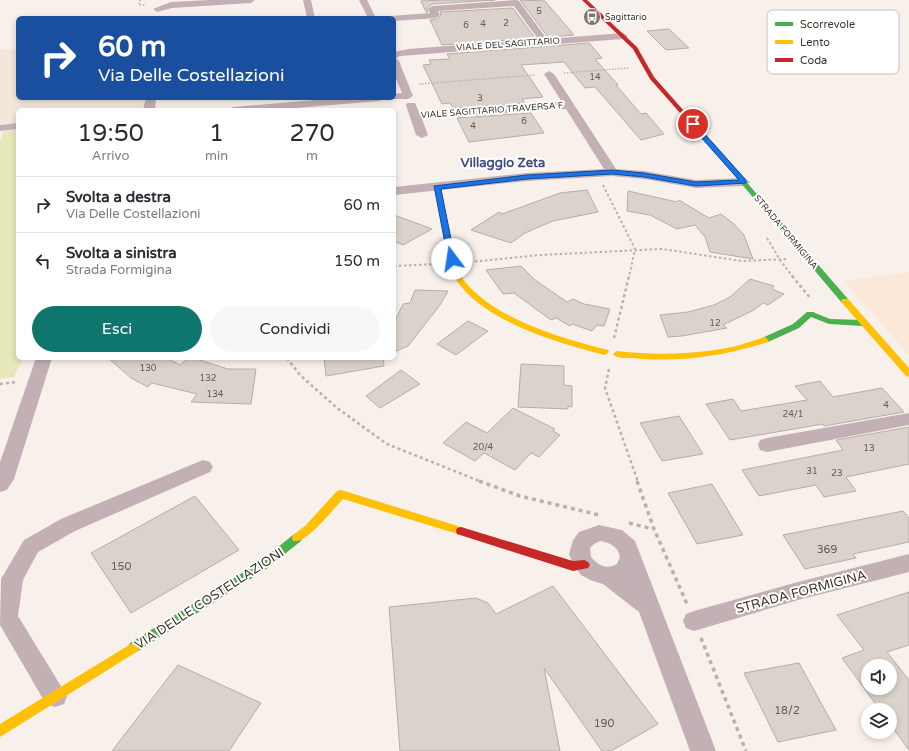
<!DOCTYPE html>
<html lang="it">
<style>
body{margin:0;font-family:"Varela Round",sans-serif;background:#f7f7f7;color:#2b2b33;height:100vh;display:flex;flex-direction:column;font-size:15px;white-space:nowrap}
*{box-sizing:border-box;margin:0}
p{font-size:13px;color:#7c7c81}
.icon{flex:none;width:22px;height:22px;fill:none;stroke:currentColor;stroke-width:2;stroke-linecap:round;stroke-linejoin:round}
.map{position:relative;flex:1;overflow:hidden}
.drawer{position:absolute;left:16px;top:108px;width:380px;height:252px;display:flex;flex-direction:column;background:#fff;border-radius:6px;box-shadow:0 2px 6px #0003}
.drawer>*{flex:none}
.guide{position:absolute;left:16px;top:16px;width:380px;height:84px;border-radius:6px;box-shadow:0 2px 6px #0003;background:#1a4fa0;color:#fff;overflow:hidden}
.fabs{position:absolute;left:861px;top:659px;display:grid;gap:8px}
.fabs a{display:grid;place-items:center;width:36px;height:36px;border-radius:50%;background:#fff;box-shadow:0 2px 6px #0003;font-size:20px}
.pin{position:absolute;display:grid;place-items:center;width:34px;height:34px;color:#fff;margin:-17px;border:2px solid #fff;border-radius:50%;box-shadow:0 1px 4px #0007}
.me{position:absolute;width:44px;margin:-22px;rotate:346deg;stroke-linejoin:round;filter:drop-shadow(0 0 3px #0008)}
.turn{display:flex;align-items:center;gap:14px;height:84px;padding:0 16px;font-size:18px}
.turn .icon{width:52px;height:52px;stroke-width:2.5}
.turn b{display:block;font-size:28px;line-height:34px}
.eta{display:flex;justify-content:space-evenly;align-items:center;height:68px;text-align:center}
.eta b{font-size:24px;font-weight:600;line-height:28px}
.action{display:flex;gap:8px;margin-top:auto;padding:8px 16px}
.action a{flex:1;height:46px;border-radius:24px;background:#0f766e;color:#fff;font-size:16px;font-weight:600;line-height:46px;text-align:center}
.action a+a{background:#f7f7f7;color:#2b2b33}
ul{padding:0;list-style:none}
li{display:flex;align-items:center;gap:12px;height:56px;padding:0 16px;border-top:1px solid #e1e1e2}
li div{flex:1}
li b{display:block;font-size:15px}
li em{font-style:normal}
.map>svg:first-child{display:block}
.built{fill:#fce8d8}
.education{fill:#f3e6da}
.green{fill:#e6e7ba}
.building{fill:#dbd3cb;stroke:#b5ada6;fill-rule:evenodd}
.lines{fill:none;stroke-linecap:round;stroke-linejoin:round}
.path-far3{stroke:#bbafaf;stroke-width:1.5;stroke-dasharray:1.5 1.5;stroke-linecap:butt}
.path-far2{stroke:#bbafaf;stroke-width:2;stroke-dasharray:2.5 2.5;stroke-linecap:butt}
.path-far1{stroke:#bbafaf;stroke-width:2.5;stroke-dasharray:3 3;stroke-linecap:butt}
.path{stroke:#bbafaf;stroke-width:3.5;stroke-dasharray:4 4;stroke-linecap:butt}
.street{fill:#c2b0b4;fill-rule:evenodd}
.fast{fill:#4caf50;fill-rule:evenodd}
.slow{fill:#ffc107;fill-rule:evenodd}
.jam{fill:#c62828;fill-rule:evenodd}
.route{fill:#1a73e8;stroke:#114b97}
.labels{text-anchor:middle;stroke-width:4;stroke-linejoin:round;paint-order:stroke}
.number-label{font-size:9px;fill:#665a52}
.far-poi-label{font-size:9px;fill:#3f3229;stroke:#fff;text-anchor:start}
.far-street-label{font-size:9px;fill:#3f3229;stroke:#fff}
.near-number-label{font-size:11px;fill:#665a52}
.far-district-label{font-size:13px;font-weight:bold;fill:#424a87;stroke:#fff}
.near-street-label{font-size:13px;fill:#3f3229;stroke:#fff}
.key{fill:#fff;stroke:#c5c2bf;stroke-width:1}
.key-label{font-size:11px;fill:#3f3229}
</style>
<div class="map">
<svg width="909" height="751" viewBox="0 0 909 751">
<rect width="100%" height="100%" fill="#f8f1eb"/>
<path class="built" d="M909,272V355L844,281Z"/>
<path class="education" d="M18,48V98H146L144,110H18V123L0,124V50Z"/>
<path class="green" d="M18,130V358H23L14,377L0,379V141L4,131Z"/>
<path class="building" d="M443,0H495L432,4L427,8L428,12H426L421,1Z
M520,0L545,1L574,35L548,37Z
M513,8L535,38L442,45L430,20L437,19L441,15L440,12Z
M669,29L689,48L666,50L647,31Z
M589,43L602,58L595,59L618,85H616L641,114L646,113L664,134L641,140L595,87L585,88L564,62L521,65L543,97L522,99L525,103L453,108L450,103L442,104L423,65L431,64L429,60L450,59L447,54Z
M531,113L544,133L469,142L457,118Z
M587,190L598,212L553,221L525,233L511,243L471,230L499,212L502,214L560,193Z
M628,191L677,202L679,200L709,218L721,214L734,224L744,235L753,259L710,252L705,237L695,225L677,229L650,215L627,211Z
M394,215L416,223L432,229L403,245L394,241Z
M521,266L535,280L567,302L573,299L584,304L610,309L604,326L597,325L592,331L572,324L570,326L556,318L551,320L514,293L503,294L486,270Z
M750,279L774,286L772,289L784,294L768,305L763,303L754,310L723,325L727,328L682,336L668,337L660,315L688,312L714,305L730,297Z
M415,290L448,291L440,305L408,346L394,352V323L403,304L410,303Z
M468,321L488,331L456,355L437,344Z
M108,358H167L180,365L188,358H193L228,369H256L251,404L191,402L197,394L152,383L148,387L131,378Z
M324,358H383L384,366L326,376Z
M521,364L564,366V385L572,386V407L568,406V409L518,407Z
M401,370L420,384L380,408L366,396Z
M820,381L833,397L882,388L904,412L824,426L823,424L730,440L706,404L733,399L741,411L807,400L795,386Z
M513,408L555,429L553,431L560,435L539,457L531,453L515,470L484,453L475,461L443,443L466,422L487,433Z
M679,416L703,454L662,461L640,423Z
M909,427V464L846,477L856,491L824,497L816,485L759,496L742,470L843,450L836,440Z
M712,484L743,535L697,544L668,493Z
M195,496L239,550L131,613L91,553Z
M903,511L909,518V542L853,554L856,558L805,569L783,535Z
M553,586L658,724L611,751H602L544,668L560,751H400L389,607L476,598L488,603L496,614Z
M909,592V645L887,652L909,680V750L890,724V710H880L842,658L864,650L837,615ZM868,666H890V688H868Z
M799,663L836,730L778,742L744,673Z
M178,665L261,703L229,751H112Z"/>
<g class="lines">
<path class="path-far3" d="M140,0L139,5H146
M564,73L629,68
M419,84L535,75"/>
<path class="path-far2" d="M603,185L635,249L629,277
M767,238L780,260L793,277
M470,262L540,255L662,249L742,261L788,259
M394,266L435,264"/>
<path class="path-far1" d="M792,276L811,299
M614,338L629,276
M287,358L300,375L337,408L387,444L482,482
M609,369L605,388L638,482
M0,384L17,382"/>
<path class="path" d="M479,481L520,496L599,515
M637,481L654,529L687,604
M629,523L653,529
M701,638L746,751"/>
<path class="street" d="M210,0H255L251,3L172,8L157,12L153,9L171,2Z
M303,0H311L315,18H307Z
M359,0H367L376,18H368Z
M516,0L519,1L547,39L623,33L628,36L623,39L400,56L396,58L399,61L413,96L408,99H390L389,98H394V94L402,93L394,74V52L408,49L538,39L514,6L438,11L440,15L436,18L394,21V18H390L391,16L430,13L428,9L432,6Z
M549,71L554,74L616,169L644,171L696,180L744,178L750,182L744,186L696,188L644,179L612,176L527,181L394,195V187L527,173L604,169L566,109L422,119L428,135L422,138L416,135L406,105L407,103H415L419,112L562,102L544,74Z
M146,98H156L155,110H143Z
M339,98H384L379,101L273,110H227L233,107Z
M18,123V129L0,131V125Z
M36,358H52L14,479L7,490L0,492V462Z
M909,413V425L767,452L760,450L758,445L760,440L767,438Z
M203,460L210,462L213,467L210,472L75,531L38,552L23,580L18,616L67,696L64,704L55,707L46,704L0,625L1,579L24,540L61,519Z
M599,525L622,530L635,541L716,751H690L639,612L603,584L590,580L581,575L572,562L569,554L573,540L579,532ZM600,541C610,543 618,546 620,557L617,564C606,570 598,565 591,557L590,548L594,544Z
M909,554V572L798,600L694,631L686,628L683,621L686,614L694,611L798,582Z"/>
<path class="fast" d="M719,155H723L848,299L849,301L848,303H842L719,157Z
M807,312H813L830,319L863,320L867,323L863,326L829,324L811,317L799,328L768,342H762L761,340L762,338L793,324Z
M297,534L301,535L302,538L301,541L266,569L138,651L134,652L130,651L128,647L130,643L258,563L293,535Z"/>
<path class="slow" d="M437,185L440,187L456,259L452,261L448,259L434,187Z
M451,265H457C460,271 461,277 465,282C497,320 562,338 608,350L609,352L605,355C558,343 468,318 450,267Z
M842,299H848L909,368V377L906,376L842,303L841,301Z
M765,337L769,340L768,342C724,356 679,363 633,358C627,358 617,359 613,354L617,351C654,355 690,355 727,348C740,346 752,341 765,337Z
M341,490L461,527L465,528L466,531L465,534L461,535L343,499C334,508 306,545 293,541L292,538L293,535L306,525L337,491Z
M134,642L138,643L140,647L138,651L0,737V724Z"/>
<path class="jam" d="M582,0H587L637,47L654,77L723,155V157H719L650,79L633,49Z
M461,527L573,561L584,560L588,562L590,565L588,568L573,571L457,534L456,531L457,528Z"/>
</g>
<path class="route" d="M691,123H695L746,180V183L696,186L644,177L612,174L527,179L441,189L455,259L452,261L448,259L434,186L527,175L612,170L644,173L696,182L739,180L691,126Z"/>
<defs>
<g id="bus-disc" transform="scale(0.9)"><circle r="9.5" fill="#80756d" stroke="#fff"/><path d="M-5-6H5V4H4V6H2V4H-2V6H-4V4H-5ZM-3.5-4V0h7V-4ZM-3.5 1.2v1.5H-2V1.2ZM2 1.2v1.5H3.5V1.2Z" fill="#fff"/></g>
</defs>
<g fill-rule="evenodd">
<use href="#bus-disc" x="592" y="17"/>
</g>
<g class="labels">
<g class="number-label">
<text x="539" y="14">5</text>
<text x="506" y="26">2</text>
<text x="483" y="27">4</text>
<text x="466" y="28">6</text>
<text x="595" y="80">14</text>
<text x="480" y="101">3</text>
<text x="524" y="124">6</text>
<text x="473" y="129">4</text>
<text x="715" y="326">12</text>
<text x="148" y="371">130</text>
<text x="208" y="381">132</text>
<text x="215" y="397">134</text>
<text x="886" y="408">4</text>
<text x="793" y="417">24/1</text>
<text x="483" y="450">20/4</text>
<text x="869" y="451">13</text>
<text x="812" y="474">31</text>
<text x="837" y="476">23</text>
</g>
<g class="far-poi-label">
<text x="605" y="20">Sagittario</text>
</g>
<g class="far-street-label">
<text transform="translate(508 44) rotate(-4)" y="3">VIALE DEL SAGITTARIO</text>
<text transform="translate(492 110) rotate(-4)" y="3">VIALE SAGITTARIO TRAVERSA F</text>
<text transform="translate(786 232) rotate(50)" y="3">STRADA FORMIGINA</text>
</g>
<g class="near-number-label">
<text x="827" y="553">369</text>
<text x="121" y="570">150</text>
<text x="787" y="714">18/2</text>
<text x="604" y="727">190</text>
</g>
<g class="far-district-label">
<text x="503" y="167">Villaggio Zeta</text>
</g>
<g class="near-street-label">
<text transform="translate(801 591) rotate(-15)" y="5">STRADA FORMIGINA</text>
<text transform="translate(209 598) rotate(-33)" y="5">VIA DELLE COSTELLAZIONI</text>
</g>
</g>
<rect x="767" y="10" width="132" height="64" rx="6" class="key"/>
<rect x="775" y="22" width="18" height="4" fill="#4caf50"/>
<rect x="775" y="40" width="18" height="4" fill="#ffc107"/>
<rect x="775" y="58" width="18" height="4" fill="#c62828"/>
<g class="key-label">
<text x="800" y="28">Scorrevole</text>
<text x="800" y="46">Lento</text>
<text x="800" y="64">Coda</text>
</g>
</svg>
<div class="fabs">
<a><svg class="icon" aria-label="sound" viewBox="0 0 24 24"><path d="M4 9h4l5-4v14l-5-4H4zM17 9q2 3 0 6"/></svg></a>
<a><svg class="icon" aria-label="layers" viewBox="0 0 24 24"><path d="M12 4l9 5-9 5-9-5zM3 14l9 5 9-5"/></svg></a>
</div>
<div class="pin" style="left:693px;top:124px;background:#d93025"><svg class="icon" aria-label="arrive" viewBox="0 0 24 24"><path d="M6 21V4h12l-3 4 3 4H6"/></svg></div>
<svg class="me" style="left:452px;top:259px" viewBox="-20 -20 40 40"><circle r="19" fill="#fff"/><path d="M0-13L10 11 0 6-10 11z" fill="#1a73e8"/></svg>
<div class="guide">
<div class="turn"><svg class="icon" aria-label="right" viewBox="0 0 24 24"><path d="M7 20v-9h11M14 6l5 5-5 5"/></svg><div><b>60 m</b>Via Delle Costellazioni</div></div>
</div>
<section class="drawer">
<div class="eta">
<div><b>19:50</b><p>Arrivo</p></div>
<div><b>1</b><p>min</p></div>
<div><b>270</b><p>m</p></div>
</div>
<ul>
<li><svg class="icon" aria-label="right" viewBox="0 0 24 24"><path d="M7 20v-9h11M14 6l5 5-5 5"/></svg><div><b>Svolta a destra</b><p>Via Delle Costellazioni</p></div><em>60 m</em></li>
<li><svg class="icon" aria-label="left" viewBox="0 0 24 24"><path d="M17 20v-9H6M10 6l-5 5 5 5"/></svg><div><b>Svolta a sinistra</b><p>Strada Formigina</p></div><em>150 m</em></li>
</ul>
<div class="action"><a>Esci</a><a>Condividi</a></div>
</section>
</div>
